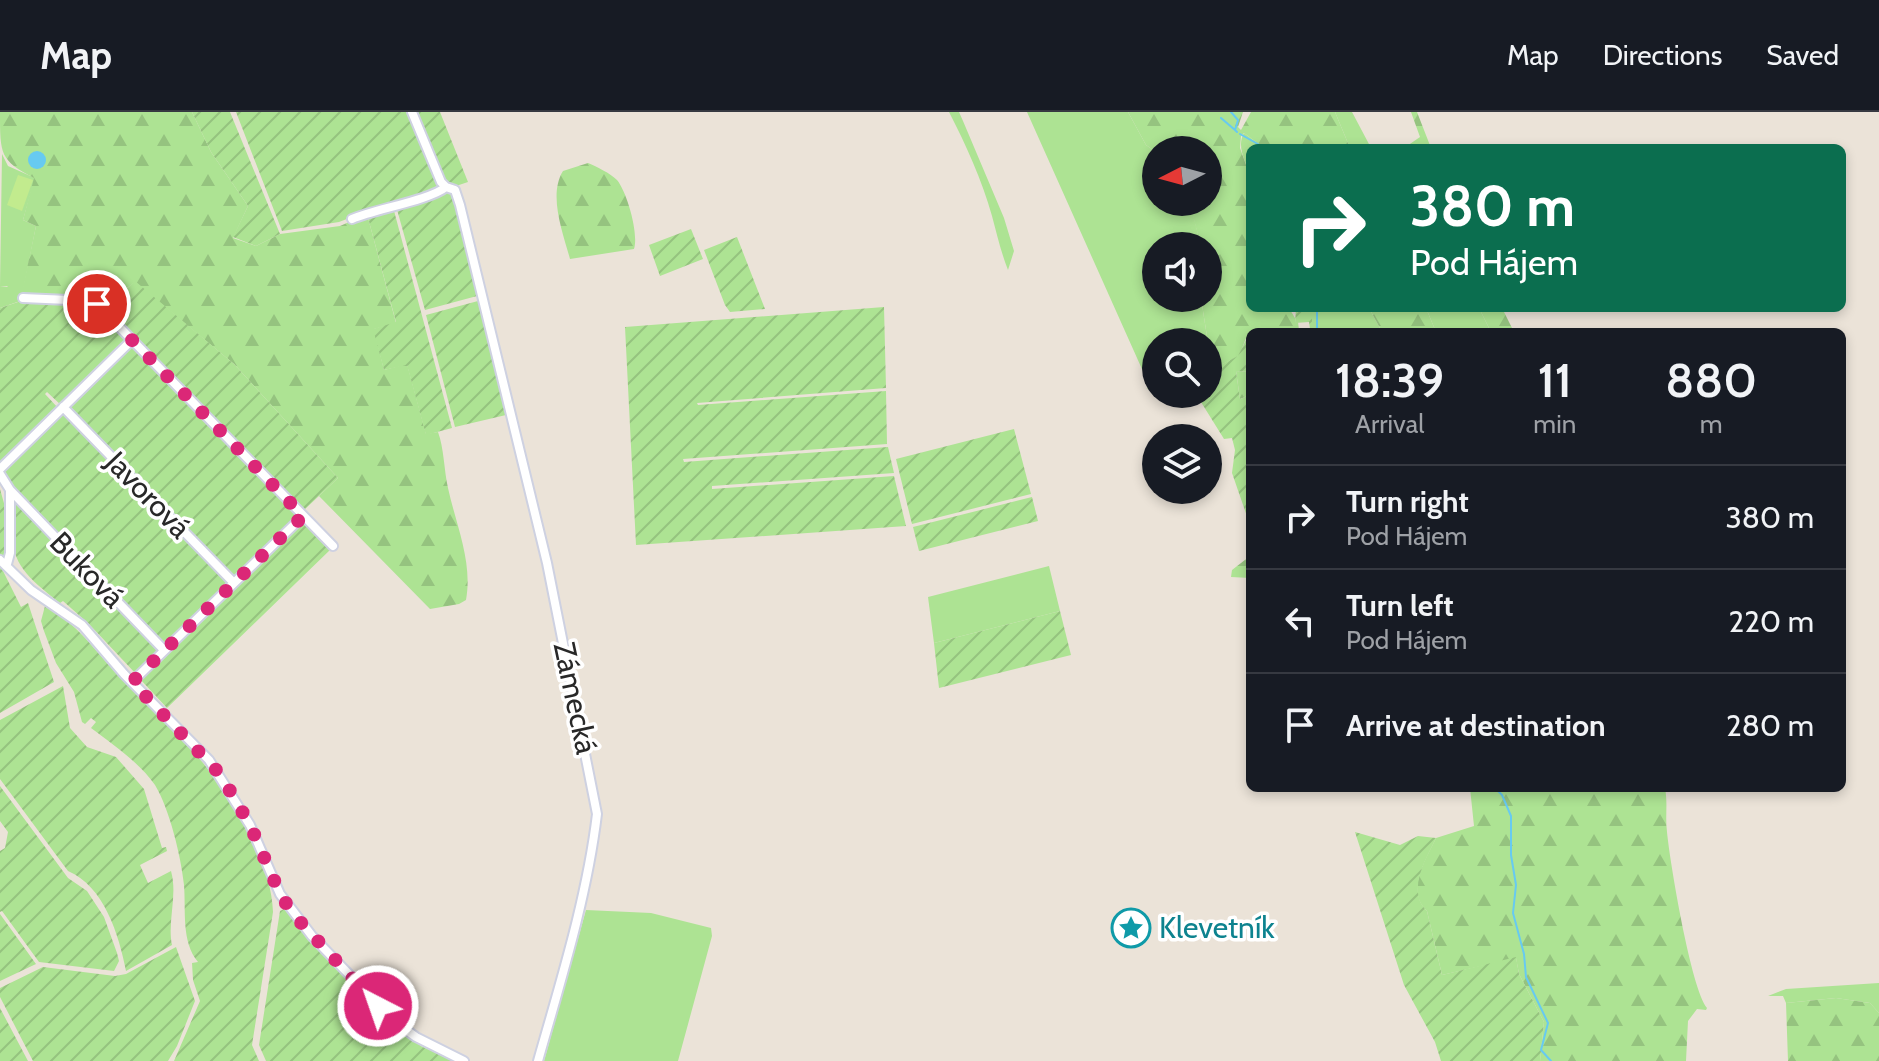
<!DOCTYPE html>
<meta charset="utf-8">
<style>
body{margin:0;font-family:Cabin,sans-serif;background:#20242c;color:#f1f3f6;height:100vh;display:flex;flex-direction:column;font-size:30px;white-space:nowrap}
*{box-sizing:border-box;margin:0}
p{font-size:26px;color:#9ea1a6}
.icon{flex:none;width:44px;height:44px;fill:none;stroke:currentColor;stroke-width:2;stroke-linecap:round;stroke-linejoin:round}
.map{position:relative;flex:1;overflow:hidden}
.panel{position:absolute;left:1246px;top:216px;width:600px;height:464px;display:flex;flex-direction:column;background:#171b24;border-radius:12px;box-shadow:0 4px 12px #0003}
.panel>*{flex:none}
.hud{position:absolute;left:1246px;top:32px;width:600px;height:168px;border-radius:12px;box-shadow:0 4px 12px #0003;background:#0b6e4f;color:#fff;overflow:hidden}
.needle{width:52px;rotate:264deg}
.tools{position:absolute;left:1142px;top:24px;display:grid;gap:16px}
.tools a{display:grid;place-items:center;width:80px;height:80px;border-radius:50%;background:#171b24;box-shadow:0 4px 12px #0003;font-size:40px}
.pin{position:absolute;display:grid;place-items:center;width:68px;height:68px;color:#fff;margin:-34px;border:4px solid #fff;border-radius:50%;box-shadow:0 2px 8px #0007}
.me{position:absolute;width:88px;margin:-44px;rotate:319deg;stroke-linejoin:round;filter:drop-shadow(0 0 6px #0008)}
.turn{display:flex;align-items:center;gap:28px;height:168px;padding:0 32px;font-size:36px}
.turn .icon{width:104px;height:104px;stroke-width:2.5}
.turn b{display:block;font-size:56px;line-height:68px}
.eta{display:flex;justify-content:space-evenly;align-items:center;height:136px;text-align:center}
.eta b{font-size:48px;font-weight:600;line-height:56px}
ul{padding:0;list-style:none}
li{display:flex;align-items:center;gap:24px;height:104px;padding:0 32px;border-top:2px solid #363941}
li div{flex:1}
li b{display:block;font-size:30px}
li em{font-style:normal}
header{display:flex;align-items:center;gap:48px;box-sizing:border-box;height:112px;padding:0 40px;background:#171b24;border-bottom:2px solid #363941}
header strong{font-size:38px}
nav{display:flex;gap:44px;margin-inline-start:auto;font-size:28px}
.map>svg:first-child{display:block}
.grass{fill:#ade393}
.forest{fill:url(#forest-firs)}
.garden{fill:url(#garden-furrows)}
.pitch{fill:#c2eb8e}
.water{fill:#67caf1}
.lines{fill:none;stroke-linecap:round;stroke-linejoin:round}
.stream{stroke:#67caf1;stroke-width:2}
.street-casing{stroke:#ced1e1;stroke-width:12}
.street{stroke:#fff;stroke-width:8}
.route{stroke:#db2777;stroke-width:14;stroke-dasharray:0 25.2}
.labels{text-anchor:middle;stroke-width:7;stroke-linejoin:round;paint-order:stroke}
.street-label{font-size:30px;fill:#282828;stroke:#fff}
.culture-label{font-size:30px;fill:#0d838f;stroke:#fff;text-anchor:start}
</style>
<header>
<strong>Map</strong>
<nav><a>Map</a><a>Directions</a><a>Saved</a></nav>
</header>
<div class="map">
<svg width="1879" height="949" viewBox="0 0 1879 949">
<defs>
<pattern id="forest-firs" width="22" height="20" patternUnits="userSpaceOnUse" patternTransform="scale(2)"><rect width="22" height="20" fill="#ade393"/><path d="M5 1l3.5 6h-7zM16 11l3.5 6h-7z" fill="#95c37f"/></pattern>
<pattern id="garden-furrows" width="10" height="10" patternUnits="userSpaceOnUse" patternTransform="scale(2)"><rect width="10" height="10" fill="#ade393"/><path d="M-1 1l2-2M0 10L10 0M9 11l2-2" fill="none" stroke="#95c37f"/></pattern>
</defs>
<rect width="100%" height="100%" fill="#ebe3d8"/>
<path class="grass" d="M949,0H959L963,9L1004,106L1014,139L1008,158C1001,140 997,123 992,104C982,68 966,33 949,0Z
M1027,0H1128L1146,33L1156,40V90H1190L1201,134H1156V186H1201L1208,231V236V230H1156V275L1146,277L1150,275Z
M1335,0H1352L1370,34L1383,36H1350Z
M1244,21L1264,36H1250V64C1246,49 1236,35 1244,21Z
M2,42L8,54L35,66L23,108L36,114L21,189L7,174H0Z
M1312,196H1369L1382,220H1296L1312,216Z
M1426,196H1479L1491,220H1436Z
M1049,454L1060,499L934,531L928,485Z
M586,798L651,801L711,816L712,824L678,949H544Z
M1879,871V901L1870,891L1836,886L1786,891L1783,884H1768L1786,877Z"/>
<path class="forest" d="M0,0H192L211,40L248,94L233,126L256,134L280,122L340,114L367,102L396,211L374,217L384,258L407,252L426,322L438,320C444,336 444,358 448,376C456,413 473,450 466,488L459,492L430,497L319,384L338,366L234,252L135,170L119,182L21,192L20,189L0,196V174L17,176L21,185L36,114L23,108L34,66C0,48 0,43 0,0Z
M1128,0H1243L1238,15L1241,18L1251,0H1335L1350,36H1264L1244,21L1241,24L1240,36L1250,64V196H1289L1295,206V211L1298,210L1299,218L1270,220L1273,217L1268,216L1267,220H1250V226H1246L1239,244L1208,259V231L1201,186H1208V134H1201L1190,93V90H1208V38H1156V40L1146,33Z
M1411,0H1417L1431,36H1404L1420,25Z
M588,51C597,55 610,61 617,68C627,80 639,122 634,137L570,147C563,121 548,83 563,59Z
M1369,196H1426L1436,220H1382Z
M1479,196H1502L1514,220H1491Z
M1236,259L1250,260V283L1240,287Z
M1250,444V466L1231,465L1232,458Z
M1470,676H1665C1668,691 1665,705 1667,720C1670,751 1691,876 1707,896L1706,898L1697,897L1688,909L1686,949H1540L1544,910L1519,862L1516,846L1442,863L1427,799C1405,779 1426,747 1436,726L1474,714Z
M1836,886L1870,891L1879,901V949H1788L1786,891Z"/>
<path class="garden" d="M192,0H230L280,122L256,134L233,125L248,94L211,40Z
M236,0H410L439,72L435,80L365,100L339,110L282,119Z
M415,0H440L468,70L456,74L442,67Z
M452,80L477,184L425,198L396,94Z
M393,95L452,316L426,323L407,253L384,258L373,217L396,210L367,102Z
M691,117L703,147L660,164L649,133Z
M737,125L765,197L730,200L725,193L704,138Z
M135,169L234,252L338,366L303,399L106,197L117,185L105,195L94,185L120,183Z
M21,189L25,192H93L126,227V232L62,294L47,280L45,282L59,297L0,354V196Z
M478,189L506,303L455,315L426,203Z
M884,195L886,276L697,291L698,293L886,279L887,332L683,347L684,350L888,335L894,361L712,374V377L894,364L906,414L636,433L625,215Z
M1296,196H1312V216L1310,217L1309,210L1295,211Z
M1247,226H1250V260L1236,259L1240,287L1250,283V413L1232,361L1235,338L1232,326L1224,327L1196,282H1208V259L1238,244Z
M131,231L298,403L234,467L66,294Z
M61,299L229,471L165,534L13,378L1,358Z
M1014,317L1031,382L912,412L896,347Z
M0,377L7,402L6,444L0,442Z
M1032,385L1038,409L919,439L913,415Z
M15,389L160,538L136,562L89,512L63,489L60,491C17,458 6,445 15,389Z
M303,408L331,437L167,596L140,567Z
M0,453L21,495L28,491L54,570L0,601Z
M45,494C79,512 97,542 123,568C137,583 154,597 170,611L168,613C214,656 271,737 273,800L252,933L259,949H174L200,889L193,868L192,851L198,850C181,830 186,798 184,773C181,745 170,698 155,673C139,650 112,632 91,616L96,610L91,606L85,612L82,610L74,580L56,551L44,519L41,509Z
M1060,499L1071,543L939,576L934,531Z
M63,574L70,616L87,635L116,645L144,677L162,736L166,735L167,739L140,753L148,771L171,759C178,784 167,809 172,833L126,859C119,823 104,774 68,759L0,667V608Z
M0,674L68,766L87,779L104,805L117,841L119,849L114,859L39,850L2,799L0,800V739L5,736L8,720L0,709Z
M1355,720L1400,733L1418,724L1436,726C1426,748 1406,778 1427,799L1442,863L1516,845L1519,862L1544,910L1540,949H1441L1435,930L1404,873Z
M284,797L360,876L383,905L421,934L453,949H266L259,933L280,799Z
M0,802L36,852L0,869Z
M176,835L195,889L177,934L168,949H33L0,885V876L43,855L115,864L126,862Z
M0,896L28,949H0Z"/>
<path class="pitch" d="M18,63L33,68L22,99L7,93Z"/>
<path class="water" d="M28 48a9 9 0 1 1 18 0a9 9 0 1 1-18 0Z"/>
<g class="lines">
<path class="stream" d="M1231,0L1238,8L1235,18L1237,20
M1221,6L1235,18
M1240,22L1265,36
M1317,196V220
M1495,676L1502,683L1511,704V743L1516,773L1513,801L1524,842L1526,865L1548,911L1541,938L1551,949"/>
<g class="street-casing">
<path id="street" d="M412,0L441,70L446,75L455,78L460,93L547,451L597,702C587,785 561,868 538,949
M352,107C376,97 430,88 446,75
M23,186L91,189L97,192L333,434
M63,295L234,471
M0,357L132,228
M0,362L10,378V441L7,452
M10,378L164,538
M0,448L31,478L82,513L124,562L209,648L250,713L280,782L312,824L395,910L416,925L464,949
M132,570L303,404"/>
</g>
<use href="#street" class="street"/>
</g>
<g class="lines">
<path class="route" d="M97,192L303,404L132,570L220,662L250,713L280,782L293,802L378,894"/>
</g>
<defs>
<g id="sight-ring" transform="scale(2)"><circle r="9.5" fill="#fff" stroke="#0f9aa8" stroke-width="1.5"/><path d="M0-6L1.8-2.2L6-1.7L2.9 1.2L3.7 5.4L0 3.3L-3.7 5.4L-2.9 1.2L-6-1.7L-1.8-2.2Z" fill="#0f9aa8"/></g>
</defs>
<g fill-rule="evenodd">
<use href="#sight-ring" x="1131" y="816"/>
</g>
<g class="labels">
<g class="street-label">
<text transform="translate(148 383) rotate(46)" y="10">Javorová</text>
<text transform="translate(87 458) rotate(46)" y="10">Buková</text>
<text transform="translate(575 586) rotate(78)" y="10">Zámecká</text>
</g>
<g class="culture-label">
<text x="1159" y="826">Klevetník</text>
</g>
</g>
</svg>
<div class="tools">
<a><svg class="needle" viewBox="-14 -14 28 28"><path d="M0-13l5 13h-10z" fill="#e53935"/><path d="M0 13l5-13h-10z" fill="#9ea1a6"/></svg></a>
<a><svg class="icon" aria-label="sound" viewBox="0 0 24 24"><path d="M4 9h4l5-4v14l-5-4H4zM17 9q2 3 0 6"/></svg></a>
<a><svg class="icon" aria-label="search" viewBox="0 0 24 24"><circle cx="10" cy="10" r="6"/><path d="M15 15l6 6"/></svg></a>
<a><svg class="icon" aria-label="layers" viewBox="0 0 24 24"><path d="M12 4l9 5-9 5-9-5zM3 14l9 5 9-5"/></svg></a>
</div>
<div class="pin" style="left:97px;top:192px;background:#d93025"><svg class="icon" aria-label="arrive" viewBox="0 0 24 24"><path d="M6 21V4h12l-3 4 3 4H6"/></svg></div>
<svg class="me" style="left:378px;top:894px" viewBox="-20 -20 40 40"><circle r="17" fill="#db2777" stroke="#fff" stroke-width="3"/><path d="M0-11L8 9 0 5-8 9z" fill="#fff"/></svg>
<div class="hud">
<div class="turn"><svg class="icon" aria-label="right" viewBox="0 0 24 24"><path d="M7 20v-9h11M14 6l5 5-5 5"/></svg><div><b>380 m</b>Pod Hájem</div></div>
</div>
<section class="panel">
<div class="eta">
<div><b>18:39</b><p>Arrival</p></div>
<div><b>11</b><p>min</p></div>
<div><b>880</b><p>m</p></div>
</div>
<ul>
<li><svg class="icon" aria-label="right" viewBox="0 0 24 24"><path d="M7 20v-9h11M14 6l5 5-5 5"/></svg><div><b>Turn right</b><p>Pod Hájem</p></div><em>380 m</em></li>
<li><svg class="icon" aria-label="left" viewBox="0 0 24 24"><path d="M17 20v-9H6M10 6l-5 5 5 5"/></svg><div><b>Turn left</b><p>Pod Hájem</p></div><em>220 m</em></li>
<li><svg class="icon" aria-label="arrive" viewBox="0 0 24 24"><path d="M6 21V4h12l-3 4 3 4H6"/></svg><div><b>Arrive at destination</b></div><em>280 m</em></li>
</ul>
</section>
</div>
